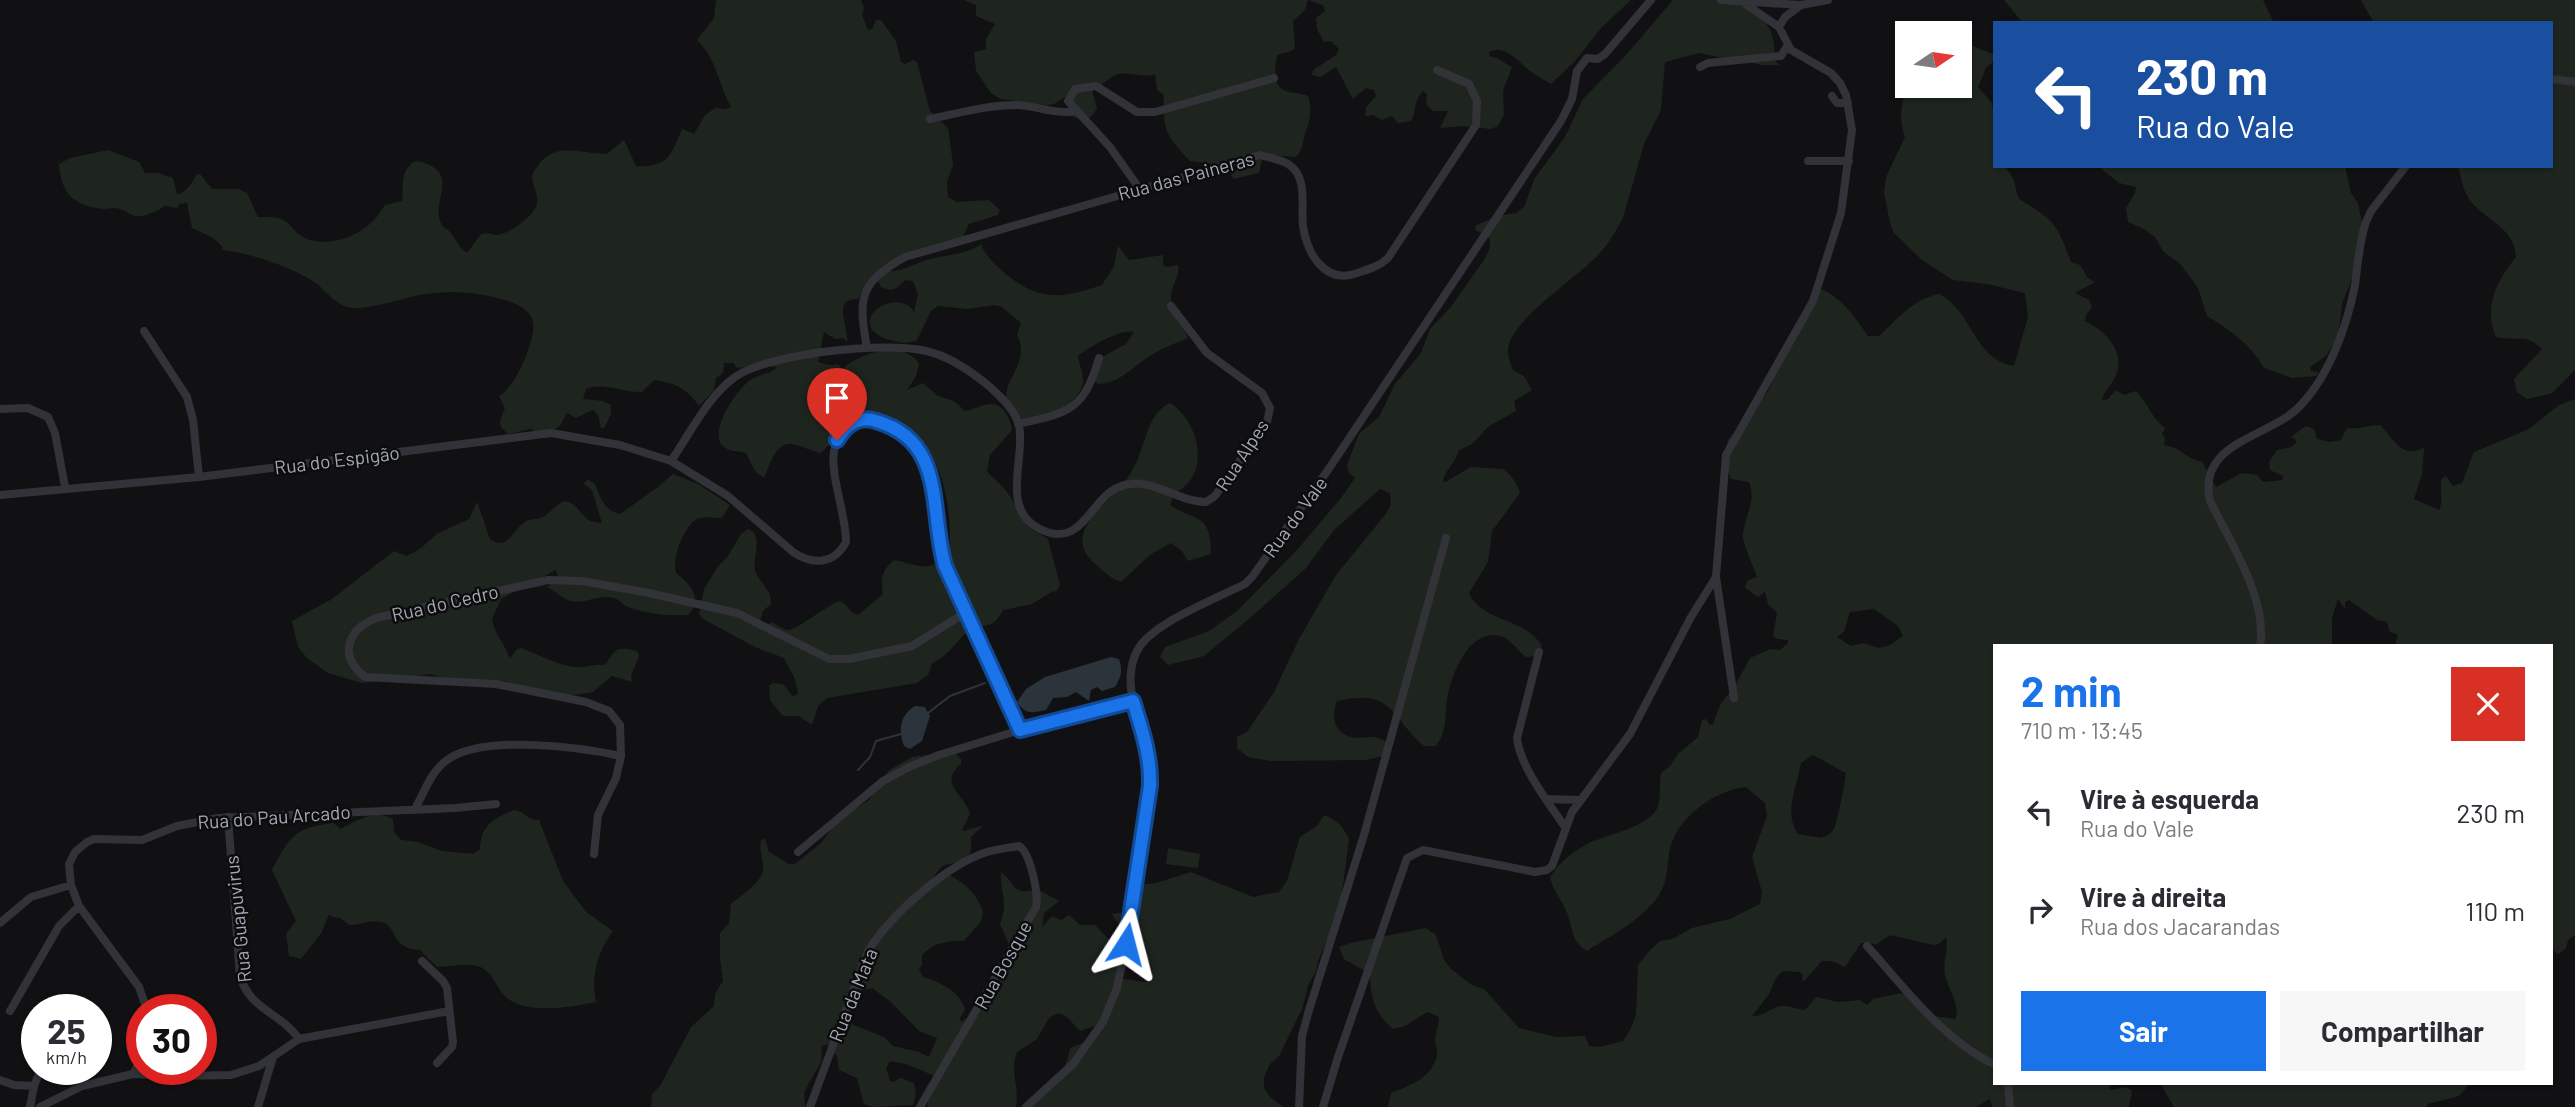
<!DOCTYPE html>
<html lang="pt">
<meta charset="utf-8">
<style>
body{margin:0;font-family:Barlow,sans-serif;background:#f7f7f7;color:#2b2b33;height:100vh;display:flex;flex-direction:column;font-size:26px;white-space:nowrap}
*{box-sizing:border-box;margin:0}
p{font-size:23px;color:#7c7c81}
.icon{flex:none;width:38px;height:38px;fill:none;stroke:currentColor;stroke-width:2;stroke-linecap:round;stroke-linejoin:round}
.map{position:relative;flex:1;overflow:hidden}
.panel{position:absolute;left:1993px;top:644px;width:560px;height:441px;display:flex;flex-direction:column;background:#fff;border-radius:0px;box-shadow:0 2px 5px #0004}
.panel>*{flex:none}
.top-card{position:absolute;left:1993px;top:21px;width:560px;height:147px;border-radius:0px;box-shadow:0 2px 5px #0004;background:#1a4fa0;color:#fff;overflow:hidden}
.needle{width:46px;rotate:77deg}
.controls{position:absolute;left:1895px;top:21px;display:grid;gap:14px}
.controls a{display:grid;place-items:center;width:77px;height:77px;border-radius:0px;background:#fff;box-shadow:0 2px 5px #0004;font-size:35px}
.speed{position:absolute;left:21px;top:994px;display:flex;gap:14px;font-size:35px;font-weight:700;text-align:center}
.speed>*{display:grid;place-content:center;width:91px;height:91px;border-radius:50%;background:#fff;box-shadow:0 2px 5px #0004;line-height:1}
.speed small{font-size:18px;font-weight:400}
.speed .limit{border:10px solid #d22;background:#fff;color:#111}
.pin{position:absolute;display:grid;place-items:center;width:60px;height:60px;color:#fff;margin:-72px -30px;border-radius:50% 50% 50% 0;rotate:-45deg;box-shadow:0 0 7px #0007}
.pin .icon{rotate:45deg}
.me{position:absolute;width:77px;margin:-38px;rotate:9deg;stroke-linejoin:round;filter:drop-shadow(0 0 5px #0008)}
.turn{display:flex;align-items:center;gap:24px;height:147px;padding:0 28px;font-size:32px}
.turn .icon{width:91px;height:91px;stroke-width:2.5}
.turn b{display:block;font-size:49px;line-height:60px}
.round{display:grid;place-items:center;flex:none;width:74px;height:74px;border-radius:0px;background:#f7f7f7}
.overview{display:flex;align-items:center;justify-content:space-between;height:119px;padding:0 28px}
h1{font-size:42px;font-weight:700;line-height:52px;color:#1a73e8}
.primary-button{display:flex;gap:14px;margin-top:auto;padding:14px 28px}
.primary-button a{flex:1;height:80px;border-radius:0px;background:#1a73e8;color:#fff;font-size:28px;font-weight:700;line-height:80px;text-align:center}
.primary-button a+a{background:#f7f7f7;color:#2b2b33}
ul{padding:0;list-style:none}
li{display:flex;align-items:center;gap:21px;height:98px;padding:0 28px}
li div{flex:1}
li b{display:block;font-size:26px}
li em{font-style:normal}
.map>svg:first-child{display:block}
.green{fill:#1e251f;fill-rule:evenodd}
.water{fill:#2b343b}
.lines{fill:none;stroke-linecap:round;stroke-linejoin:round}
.stream{stroke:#2b343b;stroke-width:2}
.minor{stroke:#323338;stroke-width:8}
.route-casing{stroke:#114b97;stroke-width:18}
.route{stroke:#1a73e8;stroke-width:12}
.labels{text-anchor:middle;stroke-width:5;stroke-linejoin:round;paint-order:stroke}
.street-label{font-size:19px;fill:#a3a8b3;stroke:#0c0c0e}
</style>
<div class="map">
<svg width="2575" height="1107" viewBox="0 0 2575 1107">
<rect width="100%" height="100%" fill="#111113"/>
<path class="green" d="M716,0H861L864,8L862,15L868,30L872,29L876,20H881L896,41L901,62L905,64L913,60L917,62L930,111L948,128L953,164L947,182L948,197L957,202L989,200L1000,210L998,215L969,224L963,237C943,241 898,253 888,271C902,272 914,264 927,260C946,254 965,256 981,244C985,255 993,262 1001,270C1036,301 1059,300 1102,285L1114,266L1118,246L1129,260L1163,255V265L1167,267L1178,265C1180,278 1171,284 1171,297C1171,315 1183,324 1188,338C1174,344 1159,349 1147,358C1130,369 1118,384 1098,384L1095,382L1100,358L1126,344L1134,332C1122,328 1088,347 1078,356C1079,364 1084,375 1083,383C1078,404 1047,420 1026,420C1019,419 1014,412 1010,406C995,384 1033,365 1017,335L1021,323L1002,307L994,305L968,309L938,306L931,311L917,340C909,344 899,343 890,340C846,327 884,292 907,305C910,306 911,309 914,312L918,295L913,281L905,280C897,289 893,292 881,287L878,281L866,286L858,299C831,299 849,326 847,342L844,338L835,339L824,332L818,362L830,365L838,364L843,369C859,353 904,339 919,364L916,376L907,390L923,383L938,396L954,401L965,411C973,410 984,403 993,404C1004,405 1011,421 1012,430L990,455L987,471C993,479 1002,485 1008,493C1014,502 1015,510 1025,517L1027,526L1048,539L1060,585L1056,592L1053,591L1032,604L1003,610C992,633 980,621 966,633C953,645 948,656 932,663L928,675L917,683L827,698L818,706L812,725L799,716H783L770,700L769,686L773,683L783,684L793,697L798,693L795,679L784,658L755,647L703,619L699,614L704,589L717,568L728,556L741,534L748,529L754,532C761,546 751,560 756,573C761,584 772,590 771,604L763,611L760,622L767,625L772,622C777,625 782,629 788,630C796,630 827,606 839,601C848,603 850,614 858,615L883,594C880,579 882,570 894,560C918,565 928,574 949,554C953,511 944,446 900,426C892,422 884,417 875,419C854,422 836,438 821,453C811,451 802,446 793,444C775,441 769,468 764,478L755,471L746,453C737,450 728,453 721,444C711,428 736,391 749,381C757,374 771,375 777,367L753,366L736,368L734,363H724L723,373L716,378L714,390L699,406C687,388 675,383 654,380L642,392C624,393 601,381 586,389L583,399L603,401L611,405V414L604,428H601L598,415L593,410L576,418L567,413L560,426L550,432L545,438L531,429L508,434L501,427L500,421L505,408L499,396C512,388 520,370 526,356C537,326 540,311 505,300C478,292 448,290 420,295C401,298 365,312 347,307C334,303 327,292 317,284C294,267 250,253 222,250L223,247L213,238L192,228L187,203L179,204L177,208L165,206C157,211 144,218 135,216C130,215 125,210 120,209C115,207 109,209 104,209C74,206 61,194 59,164L70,158L108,150L139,162L145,173H158L173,178L177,194C185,194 193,182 196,175L200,174L212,189H238L247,193L258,217C269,217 281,216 289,224C293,228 296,233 301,236C323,249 354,239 372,222C377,218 381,210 385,205L402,201C404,189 400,175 410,165C414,160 418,161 425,163C460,176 429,203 442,225C443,228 448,229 450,232C456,239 458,247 467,253L481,234C488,232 491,235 497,235C510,234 534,216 537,204C539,194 532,186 532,176C550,139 573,153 607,154L624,140L636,166C668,168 671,155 682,129L694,134L705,115L715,108L725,109L731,107C719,85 716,58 697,40L714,18Z
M964,0H1631L1602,27L1575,61L1551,84C1544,80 1537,76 1530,71C1518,62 1506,44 1489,52V56C1499,58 1504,63 1512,67L1503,91L1504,115L1498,126L1491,129L1464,126L1440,128L1448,111H1433L1426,104L1427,94L1423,91C1413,101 1417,111 1411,121L1398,123L1392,116L1382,120L1373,115L1365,116L1366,107L1376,96L1374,90L1366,88L1353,99L1336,67L1320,77L1312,75L1313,70L1336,55L1339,49L1331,41L1324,42L1317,29L1316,18L1325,11L1323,5L1308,0L1305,10L1293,21L1295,48L1291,51L1277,55C1275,66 1272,87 1286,91C1295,94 1302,92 1309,97C1311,111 1311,118 1306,131C1302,141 1304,149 1296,157L1272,155L1262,160L1259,173L1233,179L1229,166L1190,161C1167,137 1162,130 1164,95L1157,90L1155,75C1144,77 1126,72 1118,74C1109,77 1102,86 1092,90L1097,108C1090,122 1083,122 1070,115L1067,96L1054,104L1045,105L1001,99L991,93L976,71L974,52L986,49V39L995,24L976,16V5Z
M1673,0H1745C1766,21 1776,29 1774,59L1779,65H1761L1734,58L1729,59L1699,53L1665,62L1661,110L1644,144L1623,218C1615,232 1607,247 1595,258C1573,280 1518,316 1509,344C1506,353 1510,362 1513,370L1524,376L1532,390L1514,401L1516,411L1489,426L1472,444L1458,451C1457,462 1445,469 1443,481L1446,482L1470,467L1503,469C1511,474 1518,485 1520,493L1492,531L1488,562L1469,593C1483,623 1525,617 1542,646L1537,656L1526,657C1518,651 1511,639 1501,636C1472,628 1455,667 1449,689C1443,710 1450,728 1436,746H1424C1389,716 1394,688 1337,701C1330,718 1335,736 1356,738C1363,738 1371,736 1378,738C1382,739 1385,741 1388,743L1387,755L1366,760L1271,761L1248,757L1237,748V737L1247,732L1274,692L1299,639L1336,575L1385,515L1391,504L1390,493L1380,489L1334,530L1306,568L1250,618L1204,656L1168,665L1160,657L1165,647L1209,631L1237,611L1298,549L1341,498L1355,478L1349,473L1347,465L1359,434L1379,417L1395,384L1421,353L1430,329L1450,308L1484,260L1490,248V240L1486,235L1476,231L1475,226L1497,216L1516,213L1524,207L1535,178L1565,137L1583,99L1626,55Z
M2004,0H2263L2274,23H2023Z
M2361,0H2575V370L2552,393L2527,399L2517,392L2514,379L2542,349C2526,332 2517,342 2496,337C2483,307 2497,280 2516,257C2515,229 2489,222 2472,203C2464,194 2461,178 2458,166H2552V23H2374Z
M1960,41L1995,55V60L1986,68L1978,87L1992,103L1995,120V166H2004C2018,182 2013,183 2019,199C2055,221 2056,222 2071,262L2080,265L2088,278L2095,282L2075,293L2089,300L2092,307L2086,315L2085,321C2104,330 2126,351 2116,375C2113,385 2104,389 2102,400L2108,399L2116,390L2124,395L2136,391C2148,403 2151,418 2165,428L2162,434L2165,439L2164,445C2182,448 2185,458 2202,462L2216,487L2242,473L2257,475L2263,482L2283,480V476L2270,470L2269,462L2277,450L2292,447L2296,443V440L2291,437L2306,426L2314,429L2317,439L2330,442L2341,440L2347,428C2359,430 2368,425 2380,425C2396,440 2400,459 2424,448L2422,474L2414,499L2439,510C2444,501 2439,489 2442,478L2446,476L2453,486L2462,483L2474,452L2529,429L2559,405L2575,399V935L2568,940L2566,948L2559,954L2552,950V646H2395L2398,635L2390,632L2387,622L2377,620L2349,600L2345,602V609L2338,599L2332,618V646H1995V1083H2113L2109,1088L2111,1090L2126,1087L2132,1091L2129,1107H1992L1990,1099L1976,1107H1388L1391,1093C1411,1085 1432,1078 1437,1055C1438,1049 1435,1044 1435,1039C1436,1031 1439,1025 1439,1017L1427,1012L1405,1026L1393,1029C1375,1014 1370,997 1370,974L1344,959L1339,947L1350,943L1426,928L1436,935L1444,960L1451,969L1472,985L1484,989L1519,1028L1556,1037L1585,1036L1589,1046L1600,1047L1623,1041L1631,1028L1636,1015L1638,965L1650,950L1660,941L1672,939L1692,928L1730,919L1760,904L1762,892L1752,857L1767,816L1765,803L1746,787C1714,790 1673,820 1669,854C1667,868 1667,883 1659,895C1641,921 1613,934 1587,951C1571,941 1573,929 1567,913C1562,900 1553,891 1550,877C1559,863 1572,852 1587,844C1604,835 1652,827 1658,806C1661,796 1659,784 1661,773L1670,766L1678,754L1698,737L1702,720L1706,719L1710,725L1713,724L1721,703L1735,686L1750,658L1770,649L1780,650L1788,643V640L1777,639L1773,636L1777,613L1768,604L1765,592L1758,597L1745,588L1747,581L1757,577C1754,566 1743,546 1743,536C1744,516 1757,502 1749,482L1731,479L1724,457L1728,440L1768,391L1803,313L1822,289C1845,301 1854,316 1868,336H1879C1899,318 1911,300 1939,294C1973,311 1973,359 2014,366L2028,317L2025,293L1987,284L1953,280L1922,260L1894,233L1890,223L1884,192L1886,177L1905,137C1896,112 1905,101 1907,77L1908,86H1960ZM1874,609L1898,626L1903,636L1890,645L1879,648L1863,643L1851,646L1837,637L1844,632L1850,612ZM1813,755L1846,773C1845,782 1837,827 1832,832C1829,835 1825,836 1822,838L1798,834C1783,813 1797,787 1801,763ZM1890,935L1933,945L1939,944L1946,937C1949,950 1942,963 1945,976C1949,990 1961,1007 1955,1019L1935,1016L1909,996L1901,993L1873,999L1867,1005L1860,1000L1838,1002L1816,997L1805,1010C1797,1010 1788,1005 1781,1006C1770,1008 1763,1017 1752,1016L1769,994L1776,978L1783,971L1800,972L1803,976L1802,981H1804L1822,961H1832L1845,967L1861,943L1877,944Z
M2098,166H2345L2351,193L2358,203L2363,228L2356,268L2342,304L2338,338L2326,356L2310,367L2311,371L2319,372L2316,376L2292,378L2264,368C2251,345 2229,329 2207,316L2198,288L2181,265L2163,251L2155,237L2142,228L2128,222L2126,208L2135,193L2136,187L2119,183Z
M1170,403C1200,422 1212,476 1174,493L1170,505C1197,523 1210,511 1211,554L1188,561L1182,551L1171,543L1151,554L1121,582C1110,578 1100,569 1091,560C1066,533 1102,507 1119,489C1125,483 1130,475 1134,467C1146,446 1146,414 1170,403Z
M673,474L698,484L730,505L722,518C714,518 701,515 694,521C683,530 672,558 676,573C690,584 704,598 688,615C668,616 646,614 628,607C623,605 619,599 614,598C599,593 581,607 566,599C559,596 554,590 547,587L558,577L556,570L501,599L492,619C494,634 506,645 510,659L517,649L522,648C539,655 557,665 576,667C585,668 595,664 605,665C615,651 615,645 637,651L639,656L631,676L632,682L612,676L593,692L555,698L518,688L506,681L444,678L430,674L362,683L328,673L307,658L298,647L292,621L332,599L394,551L407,556L421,548L437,534L469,519L477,502L490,539C508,552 512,530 525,522C530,518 536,520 541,518C550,514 555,505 564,501C578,503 579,514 589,520C593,523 598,522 602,523L592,490L584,484L587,479L595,484C600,497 604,511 620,514L658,487Z
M946,753H955L961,759V764C937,784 965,794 970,814L962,830L964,831L984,825L971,837C970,841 972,845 971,849C970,863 952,862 942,866L934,876L937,878L949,875C964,882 979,896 983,912L981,921L964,941C947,941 934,942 922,955V965L919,969L923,977C940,982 961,992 965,1010L960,1018L961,1022L970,1016L986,993L999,981L1003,961L1009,950L1008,942L1000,924C1009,901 1000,895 1001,872C1018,885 1011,896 1037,889L1059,901L1044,913L1042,927L1052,916L1061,920L1069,915L1080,925H1095L1114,945L1123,979L1146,982L1152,975L1151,967L1140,972L1130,965L1119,925L1112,914L1125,912L1135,885L1156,883L1191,872L1253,897L1279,892L1287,881L1300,837L1317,826L1324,815C1337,820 1343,826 1349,839L1340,909L1318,961L1316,972L1309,983L1302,1009L1279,1056L1270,1064L1264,1077V1088L1270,1097L1283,1107H1028C1049,1094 1067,1072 1070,1048L1088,1041L1095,1026L1080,1031C1071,1023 1064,1006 1049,1018L1037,1039L1017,1052C1009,1071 1020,1088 1016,1107H927L929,1092L926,1086L937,1077L906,1064L890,1061L886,1068L890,1081L893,1082L900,1078L914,1083L916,1093L913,1105L873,1107L864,1104L857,1078L839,1070L837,1056L827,1044L822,1046L821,1062L804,1092L805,1107H651L652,1094L660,1086L691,1027L714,1006L715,994L723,981L720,958V933L729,923L731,904C742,894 766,881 763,864C762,855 759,850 761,840L765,839L769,852L789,864H795L821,843L837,822L869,800L888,771L912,757ZM872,988L891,1002L919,1031L937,1038L929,1057L919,1052L893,1046L884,1037L846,1022L848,1011L860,991Z
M514,810C525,811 528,821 539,820L563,881L586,912L613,931C597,952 591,976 596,1002C571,1007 529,1015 507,998C497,990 495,976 484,969C472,961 450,967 437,967L420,950C389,948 399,927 382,922C372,919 360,925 349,925L340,918L332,917L329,914L322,932L301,959L289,956L286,934L296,921L272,870C290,836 294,828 333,823L341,829C357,820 375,809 393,819L394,832L401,840L418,842L442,851L473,854L480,849C481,825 493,819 514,810Z
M1168,848L1200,854L1198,868L1166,864Z
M2160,1083H2470L2459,1096L2428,1104L2426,1107H2174Z"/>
<path class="water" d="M1111,657L1119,659C1123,671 1121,677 1115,687L1102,691L1097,687L1091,690L1089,701L1076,692L1067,697L1053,698L1046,710C1032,713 1026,715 1017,702L1026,689L1045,677Z
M915,706L925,707L930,716L922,741L910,749L904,746C898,730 900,715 915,706Z"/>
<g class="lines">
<path class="stream" d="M928,713L950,696L985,683
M858,770L870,757L876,741L901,734"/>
<path class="minor" d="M1721,0L1801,5L1828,0
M1744,3L1779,27
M1779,27L1785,17L1801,5
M1700,67L1708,63L1781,56L1788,45
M2552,79L2575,82
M1832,96L1837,103H1848
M930,119C959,113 987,105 1017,105C1038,106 1057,115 1077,111
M1808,161H1849
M1139,188L1110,147L1068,101L1075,89L1096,86L1137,112H1155L1274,78
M144,331L187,397L193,420L199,477
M867,348C858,298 859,283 905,257L1260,155C1274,159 1289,160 1297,173C1306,188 1301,209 1303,226C1307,253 1324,283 1354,274C1366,270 1379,267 1388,258L1476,125L1477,101L1469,84L1437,70
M0,409L28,408L48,417L55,433L65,487
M1018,424C1069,413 1084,410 1099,358
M671,461C690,434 707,397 735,377C769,353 886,341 926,351C950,356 972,372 990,387C1001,397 1015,410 1019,425C1026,457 1000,508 1038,528C1082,552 1089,499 1119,487C1150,474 1176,502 1206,502L1215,496L1267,422L1270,408L1262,393L1207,353L1171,306
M0,495L199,477L551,433L620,445L671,461L728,496L793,552C812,565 834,565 846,542C846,514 830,476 834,451C836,439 844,427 855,422C868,416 880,421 891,426C945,452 931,519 945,566L1020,730
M1716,577L1734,698
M2260,646C2268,599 2230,542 2210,501C2196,441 2271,438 2301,405C2330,374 2347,326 2355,285C2358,264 2359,242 2366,222L2371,211L2406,166
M1539,652L1517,738C1520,767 1549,803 1565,827
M1547,799L1579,800
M415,809C424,793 431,771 447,760C483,734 579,747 621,756
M228,817L240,976C250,1010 280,1012 299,1039
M798,852L883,781L909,767L939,755L1020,730L1133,701
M594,854L598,815L616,778L621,756L620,725L609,711L586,702L496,684L365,677C338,656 347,630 376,618L548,580L582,581L649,593L737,613L829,659H849L912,646L965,613
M0,923L31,897L71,885
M1867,946C1905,988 1943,1040 1995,1065
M422,961L443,981L447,988L453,1042L452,1047L437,1063
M147,1010L139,987L79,906L71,885L69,864L75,852L87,842L94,839L142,840L177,826L218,818L455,808L496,804
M10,1011L59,926L79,906
M133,1074L142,1058
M0,1080L14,1085L34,1086
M2008,1083L2010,1107
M30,1107L34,1086L41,1069
M40,1107L82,1086L133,1074L178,1076L231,1075L259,1066L299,1039L449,1011
M258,1107L273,1057
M810,1107L868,951C891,915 946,865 987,852C997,849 1009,848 1019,846C1030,852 1039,894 1036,907L920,1107
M1026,1107L1073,1064L1103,1022L1117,988L1126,944L1150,786C1151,754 1142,733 1134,703C1129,687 1129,666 1137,651C1150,624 1217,598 1245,584L1252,577L1330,467L1561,121L1572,99L1577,71L1587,58L1598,59L1605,54L1651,0
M1299,1107L1302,1036L1309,1010L1364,835L1446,538
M1323,1107L1338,1057L1407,858L1423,850L1535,872L1547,870L1552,866L1572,812L1630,734L1691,617L1716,577L1726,455L1813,301L1841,213L1852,130L1846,95L1840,83L1831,73L1791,50L1779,27"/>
</g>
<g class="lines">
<g class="route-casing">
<path id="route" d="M837,440C846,425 858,415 876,421C947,441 929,512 945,566L1020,730L1133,701C1142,730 1151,756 1150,786L1126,944"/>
</g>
<use href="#route" class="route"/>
</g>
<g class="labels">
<g class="street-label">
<text transform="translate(1186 176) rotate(-15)" y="7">Rua das Paineras</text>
<text transform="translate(1242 455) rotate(-57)" y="7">Rua Alpes</text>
<text transform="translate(337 460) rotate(-7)" y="7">Rua do Espigão</text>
<text transform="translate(1295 517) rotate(-54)" y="7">Rua do Vale</text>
<text transform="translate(445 603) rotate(-13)" y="7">Rua do Cedro</text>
<text transform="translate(274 817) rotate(-4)" y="7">Rua do Pau Arcado</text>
<text transform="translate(238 919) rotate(-96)" y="7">Rua Guapuvirus</text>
<text transform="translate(1003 965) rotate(-61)" y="7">Rua Bosque</text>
<text transform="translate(853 995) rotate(-68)" y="7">Rua da Mata</text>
</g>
</g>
</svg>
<div class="controls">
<a><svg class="needle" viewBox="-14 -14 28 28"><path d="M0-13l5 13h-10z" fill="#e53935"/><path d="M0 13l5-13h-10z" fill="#7c7c81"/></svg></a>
</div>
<div class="speed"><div>25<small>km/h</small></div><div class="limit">30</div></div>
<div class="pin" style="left:837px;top:440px;background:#d93025"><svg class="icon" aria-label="arrive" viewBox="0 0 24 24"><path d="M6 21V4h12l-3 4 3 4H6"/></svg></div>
<svg class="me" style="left:1126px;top:944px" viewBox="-20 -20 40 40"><path d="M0-17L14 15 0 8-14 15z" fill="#1a73e8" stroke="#fff" stroke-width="4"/></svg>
<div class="top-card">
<div class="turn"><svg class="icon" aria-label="left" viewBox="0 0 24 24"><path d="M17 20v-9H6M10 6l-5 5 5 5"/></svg><div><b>230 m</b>Rua do Vale</div></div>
</div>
<section class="panel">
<div class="overview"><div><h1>2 min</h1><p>710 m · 13:45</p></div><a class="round" style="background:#d93025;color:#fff"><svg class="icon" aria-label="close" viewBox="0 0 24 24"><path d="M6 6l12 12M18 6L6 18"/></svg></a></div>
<ul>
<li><svg class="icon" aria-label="left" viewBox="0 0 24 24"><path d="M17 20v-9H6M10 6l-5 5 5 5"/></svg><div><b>Vire à esquerda</b><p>Rua do Vale</p></div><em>230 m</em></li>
<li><svg class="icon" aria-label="right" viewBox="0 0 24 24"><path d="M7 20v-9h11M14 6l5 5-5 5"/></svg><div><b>Vire à direita</b><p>Rua dos Jacarandas</p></div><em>110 m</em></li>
</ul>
<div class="primary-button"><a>Sair</a><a>Compartilhar</a></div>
</section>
</div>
